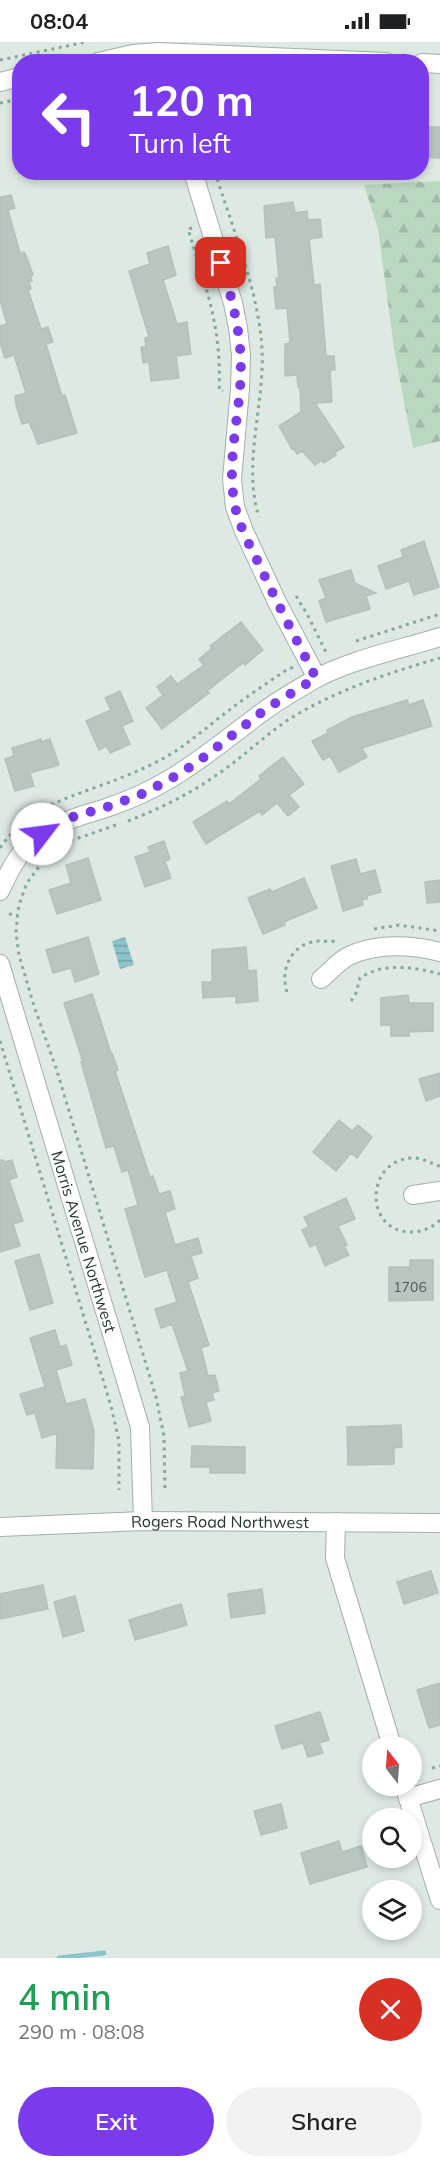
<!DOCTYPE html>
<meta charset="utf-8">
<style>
body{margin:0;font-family:Mulish,sans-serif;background:#f2f2f2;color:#202124;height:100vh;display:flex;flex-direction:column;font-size:22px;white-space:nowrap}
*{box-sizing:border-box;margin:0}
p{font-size:20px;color:#757577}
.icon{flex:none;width:33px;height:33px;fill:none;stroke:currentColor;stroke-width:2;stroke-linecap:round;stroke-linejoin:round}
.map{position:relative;height:1916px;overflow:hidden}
.details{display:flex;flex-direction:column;background:#fff;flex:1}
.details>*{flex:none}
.guide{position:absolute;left:12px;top:12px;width:417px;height:126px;border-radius:24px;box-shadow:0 3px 9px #0003;background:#7c3aed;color:#fff;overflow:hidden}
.needle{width:39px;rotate:343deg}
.tools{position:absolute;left:362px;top:1694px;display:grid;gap:12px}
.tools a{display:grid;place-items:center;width:60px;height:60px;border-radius:50%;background:#fff;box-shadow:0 3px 9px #0003;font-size:30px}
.pin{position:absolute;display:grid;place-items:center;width:51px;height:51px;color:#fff;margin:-26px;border-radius:12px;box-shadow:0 3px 9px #0006}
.me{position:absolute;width:66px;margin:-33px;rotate:60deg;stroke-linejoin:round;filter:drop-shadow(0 0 4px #0008)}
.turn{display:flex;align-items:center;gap:21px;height:126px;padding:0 18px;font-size:27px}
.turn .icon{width:78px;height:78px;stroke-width:2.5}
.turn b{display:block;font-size:42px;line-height:51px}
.round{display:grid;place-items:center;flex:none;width:63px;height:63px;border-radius:32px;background:#f2f2f2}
.overview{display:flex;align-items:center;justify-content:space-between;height:102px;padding:0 18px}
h1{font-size:36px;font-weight:600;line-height:45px;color:#1e9e55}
.cta{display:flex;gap:12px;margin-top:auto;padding:12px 18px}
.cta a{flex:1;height:69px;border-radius:36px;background:#7c3aed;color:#fff;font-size:24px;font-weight:600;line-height:69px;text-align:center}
.cta a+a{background:#f2f2f2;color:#202124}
.status{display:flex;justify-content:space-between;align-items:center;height:42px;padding:0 30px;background:#fff;direction:ltr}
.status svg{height:16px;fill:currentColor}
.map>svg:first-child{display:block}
.forest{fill:url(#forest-firs)}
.water{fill:url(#water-rules)}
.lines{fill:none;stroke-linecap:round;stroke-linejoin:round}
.stream{stroke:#8cc4c9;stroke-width:5}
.building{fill:#b8c6bf;stroke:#b2c1ba;stroke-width:1.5}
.minor-casing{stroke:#a3b0aa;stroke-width:20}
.path{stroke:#83a99a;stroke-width:3;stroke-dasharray:3 4.5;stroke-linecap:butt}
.minor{stroke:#fff;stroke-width:18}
.route{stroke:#7c3aed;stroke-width:10;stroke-dasharray:0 18}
.labels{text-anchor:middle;stroke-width:4.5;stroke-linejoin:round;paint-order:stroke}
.number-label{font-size:14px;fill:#485b54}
.street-label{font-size:16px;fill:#223730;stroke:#eff6f2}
</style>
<div class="status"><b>08:04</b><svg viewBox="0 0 49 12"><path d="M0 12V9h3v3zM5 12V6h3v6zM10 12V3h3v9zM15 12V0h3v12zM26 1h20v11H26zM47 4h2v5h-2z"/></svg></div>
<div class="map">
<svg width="440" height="1916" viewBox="0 0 440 1916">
<defs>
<pattern id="forest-firs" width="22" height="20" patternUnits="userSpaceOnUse" patternTransform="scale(1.5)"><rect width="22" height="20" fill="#bad8c0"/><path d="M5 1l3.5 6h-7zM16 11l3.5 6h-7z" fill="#a0baa5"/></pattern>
<pattern id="water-rules" width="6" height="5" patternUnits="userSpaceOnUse" patternTransform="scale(1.5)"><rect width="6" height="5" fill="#8cc4c9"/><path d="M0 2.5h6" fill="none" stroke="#72a0a4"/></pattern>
</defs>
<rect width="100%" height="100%" fill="#dfe9e4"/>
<path class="forest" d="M440,139V399L413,406L395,313L378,187L364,143Z"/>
<path class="water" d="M125,895L134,923L120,927L112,899Z"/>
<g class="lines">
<path class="stream" d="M59,1916L104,1911"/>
</g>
<path class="building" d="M422,85H440V116L422,115Z
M11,153L15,166L8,168L20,211L24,210L26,213L33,233L30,234L32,239H29L31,247L28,248L41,287L48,285L53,300L46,302L62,354L65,353L77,391L38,402L29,380L22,382L16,363L15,354L26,351L14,313L5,316L0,301V284L7,282L0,258V155Z
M293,160L295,171L307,169L308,178L320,177L322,195L309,197L314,243L320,242L326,314H334L335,328H330L332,360L315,361L344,405L334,411L336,413L324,421L322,418L315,423L302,409L297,412L293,406L292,407L279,384L301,370L300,345H298L297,333L285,334V302L290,301L287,266L276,267L274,245H277L276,236H279L275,195L266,196L264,164Z
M168,204L176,233L163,238L177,282L187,280L191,312L176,314L179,336L151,339L149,320L143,321L141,305H146L145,296L149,295L129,229L150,222L147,211Z
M424,499L439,545L414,553L409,539L386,547L378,524L403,515L401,508Z
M351,528L355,541L376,551L366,554L370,567L326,580L319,559L326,556L319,538Z
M241,580L263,608L245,623L243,621L207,649L209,651L162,687L146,666L163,653L157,645L171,634L177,642L204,623L199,617L212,606L210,604Z
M120,649L133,679L122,684L130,702L110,711L107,704L99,708L86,679L111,668L105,656Z
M407,658L409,663L423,658L432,684L362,706L367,715L339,730L330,714L323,718L312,699L328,691L327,688L352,675Z
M41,697V700L50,697L59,723L30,731L34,744L15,749L5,717L14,714L12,706Z
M283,715L304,742L289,753L299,765L288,774L277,761L262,773L260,769L206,802L193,780L227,759L229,762L261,737L259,734Z
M164,799L170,817L165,819L171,836L145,845L135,815L150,810L148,805Z
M88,816L101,858L57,872L49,848L71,841L66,823Z
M356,817L360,832L375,828L381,850L367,854V857L362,858L363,863L343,869L331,824Z
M304,836L317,866L284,880L285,883L263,892L248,856L270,847L272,850Z
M440,838V860L427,861L425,840Z
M88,895L99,932L75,940L71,926L53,931L46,908Z
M246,905L248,929L256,928L258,959L236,961V954L203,956L202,940H212V908Z
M92,952L111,1011H112L118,1028L115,1029L150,1135L153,1134L159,1152L170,1149L175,1167L165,1170L175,1203L198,1196L202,1211L191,1214L198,1236L188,1240L209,1303L201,1306L208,1334L215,1333L219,1349L212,1351L214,1358L206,1360L211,1379L189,1385L181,1355L185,1354L180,1331L188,1329L172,1282L161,1286L155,1267L177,1260L167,1228L145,1235L125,1167L138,1163L128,1128L122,1130L114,1104L106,1106L81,1020H83L64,961Z
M408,953L409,961H433V989L409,990V994H391V983H381V956Z
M440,1031V1054L426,1059L419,1037Z
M339,1078L352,1089L358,1083L372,1095L357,1116L351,1111L336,1129L313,1110Z
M0,1118H3L4,1120L12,1118L17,1135L9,1138L23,1179L13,1182L20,1204L0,1210Z
M346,1156L355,1177L338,1184L347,1203L344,1204L349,1213L325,1224L316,1202L310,1205L302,1188L309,1185L304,1175Z
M39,1212L53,1261L30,1268L15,1219Z
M410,1218H433V1258L389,1259V1225H410Z
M55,1288L60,1305L66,1303L72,1323L56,1328L66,1362L85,1357L94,1389L93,1427L56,1426L57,1391L42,1396L35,1371L27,1373L20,1352L45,1345L30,1296Z
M401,1383L402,1405L394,1406V1422L348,1423L347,1385Z
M192,1404L245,1405V1431H210V1425H191Z
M431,1529L438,1551L404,1562L397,1540Z
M43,1543L48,1567L0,1577V1552Z
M262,1547L265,1571L231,1576L228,1552Z
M75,1554L84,1589L63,1595L54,1560Z
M181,1562L187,1583L135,1598L129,1578Z
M440,1641V1683L429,1686L417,1648Z
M320,1670L329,1698L319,1701L323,1711L308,1715L303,1701L282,1707L275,1684Z
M281,1762L287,1786L261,1793L254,1769Z
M339,1799L342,1810L361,1804L367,1825L310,1842L301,1811Z"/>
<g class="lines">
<g class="minor-casing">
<g id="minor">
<path d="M98,20L133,12L158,10L386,20"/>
<path d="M422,21L440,22"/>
<path d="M0,40L20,35"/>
<path d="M193,130L233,261L238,286L241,313L240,347L232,437L235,465L244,489L277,560L317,636"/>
<path d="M0,849C6,836 13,821 22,810C45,782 74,776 106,766C127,759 148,750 168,738C203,718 232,692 264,669C280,657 298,647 315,637C349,618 402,607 440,595"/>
<path id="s1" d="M0,922L140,1385L143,1479"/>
<path d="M321,937C330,930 340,917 351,913C379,901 411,903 440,910"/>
<path d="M413,1153L440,1149"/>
<path d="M336,1480L335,1516L392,1704"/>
<path id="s2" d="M0,1485L143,1479L440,1481"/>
<path d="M404,1743L440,1858"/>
<path d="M408,1756L440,1747"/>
</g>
</g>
<path class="path" d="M0,18L86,0
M0,61L20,57
M215,130C232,185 259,250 262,307C265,362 242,421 259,475
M192,186L188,187C206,246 222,286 219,348L223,349
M296,554L307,572L327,612
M356,599L440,572
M128,779C159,767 190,752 218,732C243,715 265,693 291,676C337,648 388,631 440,616
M116,783L67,800L44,818L27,841L22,854L18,868L16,891L19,913L34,964L56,1026L156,1355L164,1394L165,1450
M0,806C26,768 59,759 99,744C122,736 144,727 166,715C190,701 210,682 232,666C249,653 267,641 285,629L293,625
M9,872L17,873
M374,887L399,883L440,889
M287,950C280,929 290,905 312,900C320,898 328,900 336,899
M351,959L356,951L360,936C383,920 415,925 440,932
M0,999L111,1364L119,1399V1448
M440,1124C431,1122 424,1116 414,1116C365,1116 363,1190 411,1190C422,1190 432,1186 440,1178
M432,1726L440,1724"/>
<use href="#minor" class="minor"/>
</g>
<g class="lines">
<path class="route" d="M42,792L66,777L107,765L142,752L167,739L195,722L266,667L316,636C297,599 277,561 259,522C250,504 239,484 235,464C227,425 237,384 240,346C244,302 234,262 221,221"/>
</g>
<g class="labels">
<g class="number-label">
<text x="410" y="1250">1706</text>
</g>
<g class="street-label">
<text dy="6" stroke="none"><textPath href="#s1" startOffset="290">Morris Avenue Northwest</textPath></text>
<text dy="6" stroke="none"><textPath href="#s2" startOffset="220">Rogers Road Northwest</textPath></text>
</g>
</g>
</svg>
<div class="tools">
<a><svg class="needle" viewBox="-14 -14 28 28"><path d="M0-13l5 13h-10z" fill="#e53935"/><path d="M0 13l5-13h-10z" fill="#757577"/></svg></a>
<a><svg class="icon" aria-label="search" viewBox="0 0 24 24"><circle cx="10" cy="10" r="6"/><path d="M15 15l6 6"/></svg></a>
<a><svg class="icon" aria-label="layers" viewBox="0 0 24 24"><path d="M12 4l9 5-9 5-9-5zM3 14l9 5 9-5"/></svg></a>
</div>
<div class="pin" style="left:221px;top:221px;background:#d93025"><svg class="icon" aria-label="arrive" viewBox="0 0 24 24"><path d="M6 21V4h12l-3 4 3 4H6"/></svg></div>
<svg class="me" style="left:42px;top:792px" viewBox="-20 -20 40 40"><circle r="19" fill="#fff"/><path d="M0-13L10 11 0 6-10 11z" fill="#7c3aed"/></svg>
<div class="guide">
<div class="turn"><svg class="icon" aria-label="left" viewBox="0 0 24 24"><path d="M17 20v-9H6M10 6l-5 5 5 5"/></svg><div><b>120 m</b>Turn left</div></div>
</div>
</div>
<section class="details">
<div class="overview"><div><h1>4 min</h1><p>290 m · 08:08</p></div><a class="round" style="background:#d93025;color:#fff"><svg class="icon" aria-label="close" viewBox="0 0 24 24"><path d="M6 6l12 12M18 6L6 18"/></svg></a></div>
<div class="cta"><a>Exit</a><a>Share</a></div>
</section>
